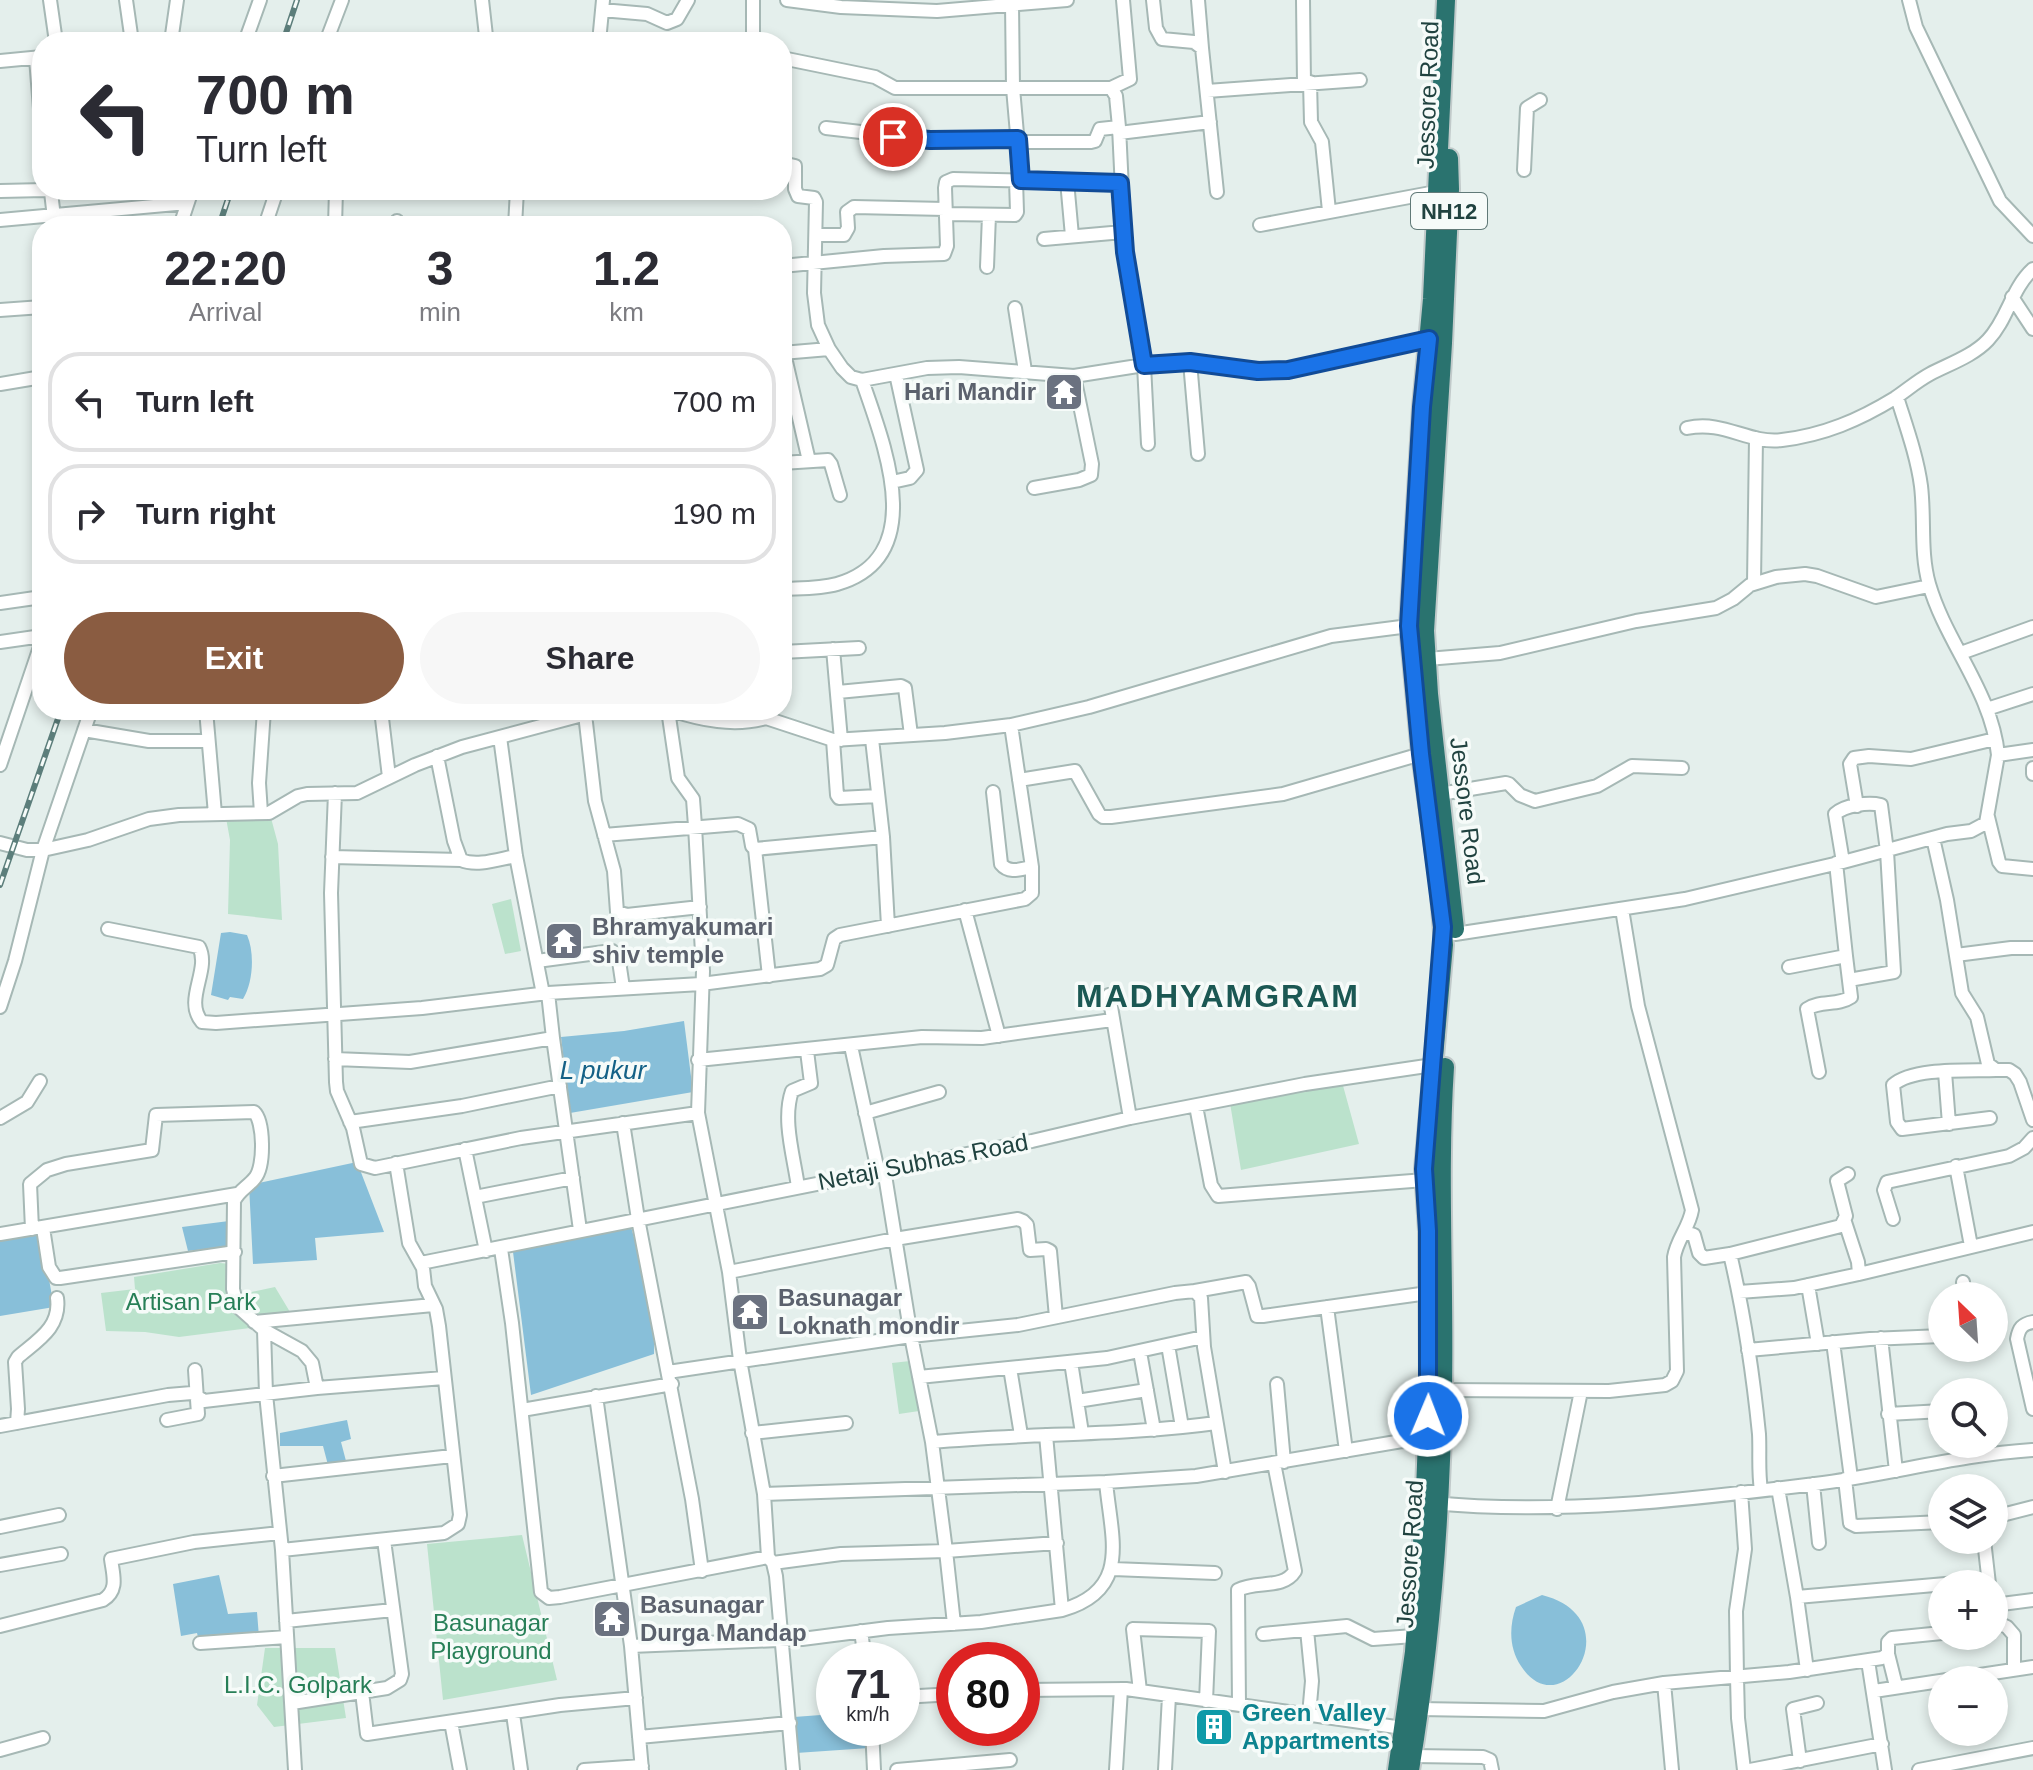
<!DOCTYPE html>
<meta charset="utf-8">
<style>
body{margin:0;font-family:Helvetica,sans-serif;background:#f7f7f7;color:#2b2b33;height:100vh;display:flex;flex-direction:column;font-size:30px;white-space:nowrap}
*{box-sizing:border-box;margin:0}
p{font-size:26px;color:#7c7c81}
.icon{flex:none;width:44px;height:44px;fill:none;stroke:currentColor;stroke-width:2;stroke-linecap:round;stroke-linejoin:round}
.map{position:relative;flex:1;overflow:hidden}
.panel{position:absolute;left:32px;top:216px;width:760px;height:504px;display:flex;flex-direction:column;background:#fff;border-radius:32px;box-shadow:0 4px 12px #0003}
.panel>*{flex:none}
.hud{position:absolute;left:32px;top:32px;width:760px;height:168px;border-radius:32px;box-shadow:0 4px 12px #0003;background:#fff;color:#2b2b33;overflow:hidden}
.needle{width:52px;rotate:335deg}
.controls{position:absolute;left:1928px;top:1282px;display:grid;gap:16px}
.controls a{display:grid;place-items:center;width:80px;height:80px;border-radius:50%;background:#fff;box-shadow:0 4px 12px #0003;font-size:40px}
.speed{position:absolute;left:816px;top:1642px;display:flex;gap:16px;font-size:40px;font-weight:700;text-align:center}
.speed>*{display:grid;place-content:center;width:104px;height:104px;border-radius:50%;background:#fff;box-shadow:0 4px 12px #0003;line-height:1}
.speed small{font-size:20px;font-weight:400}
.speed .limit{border:12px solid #d22;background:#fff;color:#111}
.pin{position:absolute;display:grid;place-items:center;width:68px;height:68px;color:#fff;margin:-34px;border:4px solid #fff;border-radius:50%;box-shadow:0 2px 8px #0007}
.me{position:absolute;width:88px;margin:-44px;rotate:1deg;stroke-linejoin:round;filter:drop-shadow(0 0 6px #0008)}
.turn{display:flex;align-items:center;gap:28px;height:168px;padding:0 32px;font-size:36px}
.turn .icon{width:104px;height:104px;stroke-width:2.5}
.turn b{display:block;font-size:56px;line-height:68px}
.eta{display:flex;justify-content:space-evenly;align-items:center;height:136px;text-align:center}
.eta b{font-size:48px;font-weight:700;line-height:56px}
.primary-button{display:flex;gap:16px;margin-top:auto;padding:16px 32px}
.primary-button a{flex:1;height:92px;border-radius:48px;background:#8a5c41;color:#fff;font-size:32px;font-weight:700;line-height:92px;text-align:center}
.primary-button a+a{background:#f7f7f7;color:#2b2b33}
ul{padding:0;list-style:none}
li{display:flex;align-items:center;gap:24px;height:100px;margin:0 16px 12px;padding:0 16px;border:4px solid #e1e1e2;border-radius:32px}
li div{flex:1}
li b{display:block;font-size:30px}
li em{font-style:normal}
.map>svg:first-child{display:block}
.green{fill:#bbe2cc}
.water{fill:#88bfd9}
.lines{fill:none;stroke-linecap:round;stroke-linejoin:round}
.minor-casing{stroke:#a6b8b5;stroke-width:16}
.highway-casing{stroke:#c1caca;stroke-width:22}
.minor{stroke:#fff;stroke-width:12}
.highway{stroke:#2a736f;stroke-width:18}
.rail-casing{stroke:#5c7e7b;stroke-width:6}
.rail{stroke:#f6fbf9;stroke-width:3;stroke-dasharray:9;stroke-linecap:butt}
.route-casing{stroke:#114b97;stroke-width:20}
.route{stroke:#1a73e8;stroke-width:14}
.labels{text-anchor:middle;stroke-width:7;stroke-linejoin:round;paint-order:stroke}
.shield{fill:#f6fbf9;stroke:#617a78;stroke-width:2}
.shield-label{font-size:22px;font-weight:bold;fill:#214340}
.street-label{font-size:24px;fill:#214340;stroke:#f6fbf9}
.worship-label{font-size:24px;font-weight:bold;fill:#5b616d;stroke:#f6fbf9;text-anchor:start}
.park-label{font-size:24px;fill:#277f57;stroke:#f6fbf9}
.culture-label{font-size:24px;font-weight:bold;fill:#0d838f;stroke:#f6fbf9;text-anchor:start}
.water-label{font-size:26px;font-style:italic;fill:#146186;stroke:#f6fbf9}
.district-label{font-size:32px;font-weight:bold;letter-spacing:2px;fill:#1b5853;stroke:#f6fbf9}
</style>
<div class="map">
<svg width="2033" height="1770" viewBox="0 0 2033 1770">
<rect width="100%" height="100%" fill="#e4efec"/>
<path class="green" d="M226,818H271L278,844L282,920L228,914L230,840Z
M511,899L521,951L505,954L492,904Z
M1342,1082L1359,1144L1241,1170L1230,1103Z
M220,1263L231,1264L242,1294L275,1287L296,1322L179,1337L145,1332L106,1331L101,1293L135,1289L134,1277Z
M910,1361L919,1411L899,1414L892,1363Z
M522,1535L557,1680L443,1700L427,1544Z
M265,1648H335L346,1718L274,1727L257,1705Z"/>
<path class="water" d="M230,932L247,935C255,953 253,983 243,999L230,997L228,1000L211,995L221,933Z
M684,1021L693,1092L570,1113L561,1037L624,1031Z
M357,1162L384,1232L315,1238L317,1260L253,1264L249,1185Z
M229,1221L233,1246L188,1251L182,1227Z
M631,1227L655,1310L654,1354L531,1395L513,1252Z
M40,1229L54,1307L0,1316V1237Z
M347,1420L351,1439L341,1442L346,1461L328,1465L323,1446H280V1433Z
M219,1575L228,1614L257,1612L259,1637L199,1641L197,1633L181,1636L173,1584Z
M1542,1595C1633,1618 1562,1729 1521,1666C1509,1648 1509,1627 1516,1607Z
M834,1714V1728H868L869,1748L796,1753L794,1717Z"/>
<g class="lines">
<g class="minor-casing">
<path id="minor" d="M50,0L56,42
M126,0L132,42
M482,0L486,36L484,42
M787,0L841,7L937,11L1067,0
M1153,0L1156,28L1162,39L1194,42L1202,48L1217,192
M1198,0L1202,48
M1303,0L1304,83
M1909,0L1916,27L2000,201L2033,236
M1012,4L1013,88L1021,180
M602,10L647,14L667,23L677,19L688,0
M171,42L177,0
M245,42L260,0
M326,42L342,0
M599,42L603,0
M753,42V0
M36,58L42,134
M782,58L875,77L895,88H1111L1116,96L1119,127L1125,252L1144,365L1148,444
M0,61L42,57
M1310,82L1311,122L1322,142L1329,211
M1111,88L1130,79L1123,0
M1207,91L1360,80
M826,128L930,140L1018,139
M1119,133L1210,122
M1019,142H1091L1095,141L1100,129L1119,127
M782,163L795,166V189L798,196L814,198L816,202L814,293L818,325L829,349L842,368L851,377L862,380L927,368L959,367L1074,376L1144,365L1190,362L1258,371L1288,370L1434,338
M1524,170L1527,108L1540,100
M1067,181L1072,236
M46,190L51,192L55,226
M0,191L45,190
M946,214L1015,215L1017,212L1016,180
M0,220L187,203
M397,221V226
M1260,225L1436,192
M180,226L192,190
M265,226L277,190
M335,226L336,190
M515,226L517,190
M816,235H844L848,228L847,212L854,207L945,209
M1044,239L1123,232
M782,266L884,256L944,254L947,246L945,188L946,182L953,179L1120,183
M987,267L989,215
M2012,297L2033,329
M1015,308L1025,371
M0,310L42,307
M782,353L829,349
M784,353L809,461
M1190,362L1198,454
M0,384L42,377
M1687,428C1725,420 1747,444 1782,440C1824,435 1859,420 1895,398C1907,390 1917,381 1930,374C1949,364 1973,356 1988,340C2008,319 2011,289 2033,269
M782,463L828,460L831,464L840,495
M892,482L910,478L917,470L896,374
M1034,488L1079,480L1091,475L1092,464L1074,376
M1754,583L1756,438
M782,589C800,588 819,589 837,584C931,557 883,442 862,380
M0,603L42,597
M0,642L42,636
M833,649L841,740
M782,652L859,648
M1961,653L2033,627
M1427,659L1500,653L1636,621L1716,608L1733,599L1750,585L1776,577L1805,574L1817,576L1876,597L1929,586
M838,692L901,686L905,688L911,735
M1987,709L2033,694
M206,710L215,814
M381,710L389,777
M668,710L678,778L693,799L695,826L703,971L698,1113L729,1272L740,1360L764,1494L768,1557L773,1563L776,1576L793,1770
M671,710C701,720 734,727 766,718
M761,710L766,718L833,740L945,733L1011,725L1089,707L1331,636L1409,626
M585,714L595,801L614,871L617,912L627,915L700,907
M84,730L149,741H208
M500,737L516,856L543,994
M872,739L883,837L888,926
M833,740L837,795L839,798L878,796
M1998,755L2033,750
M437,756L454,841L461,860C477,867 499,859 516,856
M0,765L42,641
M2033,768V774
M1019,780L1075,771L1099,814L1103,817H1111L1283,794L1421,754
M993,792L1001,864C1009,874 1021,869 1032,867
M335,793L331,893L336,1082L337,1091L353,1128L361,1164L375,1168L521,1138L698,1113
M1440,794L1506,783L1509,784L1520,795L1535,801L1597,786L1632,766L1682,768
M1857,806L1850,764L1854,758L1869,756L1911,759L1995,739
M261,813L259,783L264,710
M1988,817L1999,862L2002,866L2033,869
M604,835L738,824L749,829L752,846L755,849L883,837
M1933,838L1947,900L1962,993L1977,1017L1988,1064L1996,1070H2009L2015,1074L2020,1082L2033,1120
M0,843L27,850H43L88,840L149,819L179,815L269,813L298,796L307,794L357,793L415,765L462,747L601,710
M755,849L769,976
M332,857L461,860
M1843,862L1835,814C1845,805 1868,802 1881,805L1887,851L1894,972L1849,980
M965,910L999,1036
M108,929L199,947C211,970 183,1000 202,1022L216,1023L422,1008L548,993L701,984L820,969L827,965L834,939L840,935L1025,899L1032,893V867L1011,725
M1455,934L1685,899L1843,862L1947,834L1971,831L1986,823L1998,755C1992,692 1946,643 1929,584C1920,552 1925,519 1921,486C1917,456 1906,426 1897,397
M1956,955L2011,948H2033
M537,961L612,951L619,961L623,988
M1789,967L1846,956L1836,863
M1109,995L1130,1118
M0,1007L15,961L43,850L91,710
M553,1038L580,1230
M851,1046L878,1171
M335,1059L410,1062L553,1038L548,993
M698,1060L922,1037L982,1038L1112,1020
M1819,1072L1807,1009C1820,1000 1838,1006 1851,997L1846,956
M1945,1072L1949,1124
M1196,1106L1211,1185L1218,1196L1425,1180
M865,1113L939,1092
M0,1118L27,1102L40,1081
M1990,1118L1902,1129L1897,1122L1893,1085C1913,1067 1969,1071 1996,1070
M350,1122L462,1106L560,1086
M623,1123L638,1219L692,1499L702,1571
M465,1149L486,1251
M1956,1166L1971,1246
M884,1169L911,1336L932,1442L946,1551L1057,1543
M798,1187C794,1157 782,1120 792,1091L811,1083L807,1051
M475,1197L573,1178
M1893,1219L1884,1190L1887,1182L2009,1156L2024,1148L2033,1138
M43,1228L49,1267L56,1278H60L235,1252
M32,1229L30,1184L47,1170L66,1164L152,1150L156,1115L254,1112C264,1121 265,1166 255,1178C248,1187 239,1190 234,1201L233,1289L237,1306L264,1330L302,1351L312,1363L317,1388
M1685,1232L1694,1235L1699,1253L1704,1258L1730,1254L1841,1226L1846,1216L1837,1181L1848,1174
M0,1234L237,1194
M501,1249L512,1323L541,1592L549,1598L560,1597L768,1557
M1730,1254C1744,1313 1753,1374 1759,1434C1760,1453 1758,1471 1761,1490
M421,1263L1032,1141L1130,1118L1305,1084L1433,1065
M729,1272L895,1239L1018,1219L1023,1221L1027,1225L1030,1250L1046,1249L1050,1251L1056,1317
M1859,1274L2033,1232
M1963,1282L1965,1296
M1808,1285L1818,1344
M1195,1291L1246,1282L1249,1286L1257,1316H1263L1428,1293
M1739,1292L1794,1288L1859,1274L1858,1262L1845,1222
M1327,1307L1346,1451
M254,1322L433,1305
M2033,1322C2022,1324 2019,1328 2017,1339L2033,1409
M264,1330L266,1394L282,1550L295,1770
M1881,1338L1896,1471
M1833,1342L1851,1478
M1168,1345L1182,1427
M1748,1350L1870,1339L1942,1336
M1140,1352L1154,1430
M1071,1362L1082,1433
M1010,1368L1021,1435
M668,1372L911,1336L1018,1325L1175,1293L1195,1291L1201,1298L1204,1347L1225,1472
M919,1377L1107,1358L1203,1337
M1277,1384L1284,1462
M1443,1390L1609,1391L1665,1385L1672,1381L1677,1371L1674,1257C1677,1239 1689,1228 1692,1210L1638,1006L1622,909
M596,1396L631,1646L642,1770
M1077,1401L1147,1390
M522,1410L672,1384
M1888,1414L1942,1411
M167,1420L198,1414L195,1370
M17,1423L18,1409L15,1362L18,1357C38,1340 61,1327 57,1298
M0,1426L168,1395L192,1393L204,1401L317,1388L444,1378
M752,1433L846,1423
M932,1442C1026,1433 1122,1436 1216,1423
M273,1476L452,1456
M1845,1479L1850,1523L1856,1526L1942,1522
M1813,1484L1819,1543
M1778,1488L1797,1597
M1741,1492L1745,1549L1736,1611L1737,1677L1738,1718L1744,1770
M764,1494L1106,1482L1196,1476L1402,1441L1427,1443
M1432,1503C1559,1515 1688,1500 1815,1484C1888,1475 1958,1455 2032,1450
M1557,1509L1581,1391
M1994,1517L2033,1507
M0,1527L59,1515
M1984,1540L1989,1584
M282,1550L444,1533L458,1524L460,1515L439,1326L436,1309L425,1286L423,1268L409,1243L396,1163
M773,1563L841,1554L946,1551L954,1624
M0,1565L61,1554
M1113,1569L1215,1573
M1994,1605L2033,1600
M1062,1610C1132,1590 1111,1538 1106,1482
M286,1621L393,1610
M1994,1621L2007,1627L2014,1635V1669
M0,1626L103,1600C119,1590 113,1575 111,1559L194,1542L280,1533
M1307,1630L1312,1681L1309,1715
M861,1631L865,1660
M1263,1634L1347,1626L1373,1639L1414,1636
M200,1643L287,1637
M631,1646L802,1639L888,1628L981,1622L1062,1610L1046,1435
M1888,1654L1896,1686
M1868,1661L1885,1770
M1807,1670L1797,1597L1980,1581L1988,1584
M1664,1683L1672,1770
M1022,1690L1126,1689L1403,1728
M1140,1691L1133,1629L1209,1631L1206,1701
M1874,1691L2033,1667
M362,1692L367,1734L560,1705L636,1698
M902,1697L954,1694
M292,1703L387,1688L400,1680L402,1674L384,1540
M1239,1705L1238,1590C1256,1580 1283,1590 1295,1571L1274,1463
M1419,1709L1544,1711L1613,1692L1664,1683L1789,1672L1882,1658L1888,1654V1642L1892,1638L1942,1633
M513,1714L521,1770
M451,1722L460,1770
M872,1728L874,1770
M639,1737L790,1723
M0,1750L43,1738
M1413,1756L1483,1757L1490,1760L1492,1770
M1800,1761L1793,1709L1817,1703
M584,1770L642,1766
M897,1770L1010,1760
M1116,1770L1121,1689
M1165,1770L1169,1696
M1750,1770L1882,1744
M1919,1770L2033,1748"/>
</g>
<g class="highway-casing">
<path id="highway" d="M1449,158L1450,189L1443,343L1425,631L1429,694L1455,929
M1397,1770L1414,1652L1424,1515L1429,1389L1428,1231L1424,1169L1444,945L1439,882L1421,754L1409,626L1422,407L1432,299L1446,0
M1410,1770C1431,1644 1441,1516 1443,1389C1445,1281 1438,1174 1445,1067"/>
</g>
<use href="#minor" class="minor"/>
<use href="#highway" class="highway"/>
<g class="rail-casing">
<path id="rail" d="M283,42L297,0
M219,226L231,190
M0,885L61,710"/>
</g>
<use href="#rail" class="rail"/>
</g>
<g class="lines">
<g class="route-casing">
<path id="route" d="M893,137L930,140L1018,139L1021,180L1120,183L1125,252L1144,365L1190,362L1258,371L1288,370L1429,339L1422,407L1409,626L1421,754L1443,927L1424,1169L1428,1231V1416"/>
</g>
<use href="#route" class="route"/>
</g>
<defs>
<g id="temple-square" transform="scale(2)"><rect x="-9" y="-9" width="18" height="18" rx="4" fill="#6b7280" stroke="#f6fbf9"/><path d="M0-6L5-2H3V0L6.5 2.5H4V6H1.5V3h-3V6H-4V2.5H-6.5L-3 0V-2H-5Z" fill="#fff"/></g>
<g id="building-square" transform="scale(2)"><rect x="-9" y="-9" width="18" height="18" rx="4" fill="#0f9aa8" stroke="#f6fbf9"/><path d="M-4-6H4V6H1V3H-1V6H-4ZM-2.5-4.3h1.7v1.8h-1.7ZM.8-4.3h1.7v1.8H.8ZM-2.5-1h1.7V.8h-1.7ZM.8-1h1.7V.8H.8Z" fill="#fff"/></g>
</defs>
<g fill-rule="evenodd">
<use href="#temple-square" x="1064" y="392"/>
<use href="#temple-square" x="564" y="941"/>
<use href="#temple-square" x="750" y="1312"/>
<use href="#temple-square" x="612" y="1619"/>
<use href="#building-square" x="1214" y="1727"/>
</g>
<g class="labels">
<rect class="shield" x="1411" y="193" width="76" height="36" rx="6"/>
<g class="shield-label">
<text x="1449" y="219">NH12</text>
</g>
<g class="street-label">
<text transform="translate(1428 95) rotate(-88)" y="8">Jessore Road</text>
<text transform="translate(1467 811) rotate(83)" y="8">Jessore Road</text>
<text transform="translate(923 1162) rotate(-11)" y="8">Netaji Subhas Road</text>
<text transform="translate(1410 1554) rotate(-86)" y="8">Jessore Road</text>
</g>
<g class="worship-label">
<text x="1036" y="400" text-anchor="end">Hari Mandir</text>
<text x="592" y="935">Bhramyakumari<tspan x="592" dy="28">shiv temple</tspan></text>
<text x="778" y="1306">Basunagar<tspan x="778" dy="28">Loknath mondir</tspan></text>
<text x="640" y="1613">Basunagar<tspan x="640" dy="28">Durga Mandap</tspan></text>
</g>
<g class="park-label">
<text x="191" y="1310">Artisan Park</text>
<text x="491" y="1631">Basunagar<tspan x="491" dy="28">Playground</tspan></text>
<text x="298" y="1693">L.I.C. Golpark</text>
</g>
<g class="culture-label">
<text x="1242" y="1721">Green Valley<tspan x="1242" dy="28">Appartments</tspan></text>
</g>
<g class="water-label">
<text x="603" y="1079">L pukur</text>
</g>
<g class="district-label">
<text x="1218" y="1007">MADHYAMGRAM</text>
</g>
</g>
</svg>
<div class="controls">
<a><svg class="needle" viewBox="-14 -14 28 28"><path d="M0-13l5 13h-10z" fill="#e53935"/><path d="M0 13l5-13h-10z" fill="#7c7c81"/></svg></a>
<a><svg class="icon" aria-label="search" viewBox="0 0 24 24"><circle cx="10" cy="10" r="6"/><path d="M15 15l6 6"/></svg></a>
<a><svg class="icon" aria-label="layers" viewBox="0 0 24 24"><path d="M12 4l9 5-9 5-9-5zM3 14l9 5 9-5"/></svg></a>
<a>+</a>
<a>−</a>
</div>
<div class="speed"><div>71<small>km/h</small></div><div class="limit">80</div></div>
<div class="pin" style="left:893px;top:137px;background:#d93025"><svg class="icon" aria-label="arrive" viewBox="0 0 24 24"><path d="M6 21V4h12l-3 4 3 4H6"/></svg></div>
<svg class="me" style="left:1428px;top:1416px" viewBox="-20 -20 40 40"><circle r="17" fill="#1a73e8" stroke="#fff" stroke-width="3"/><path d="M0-11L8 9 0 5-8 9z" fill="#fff"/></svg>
<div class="hud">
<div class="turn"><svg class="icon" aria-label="left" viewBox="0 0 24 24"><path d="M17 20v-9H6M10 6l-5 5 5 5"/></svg><div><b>700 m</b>Turn left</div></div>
</div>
<section class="panel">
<div class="eta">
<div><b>22:20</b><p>Arrival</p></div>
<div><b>3</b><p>min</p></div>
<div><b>1.2</b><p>km</p></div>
</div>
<ul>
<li><svg class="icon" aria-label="left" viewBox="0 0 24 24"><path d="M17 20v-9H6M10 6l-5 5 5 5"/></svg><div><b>Turn left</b></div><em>700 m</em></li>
<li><svg class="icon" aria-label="right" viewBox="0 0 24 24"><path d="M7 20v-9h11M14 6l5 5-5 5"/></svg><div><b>Turn right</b></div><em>190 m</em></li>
</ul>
<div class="primary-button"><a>Exit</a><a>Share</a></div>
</section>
</div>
